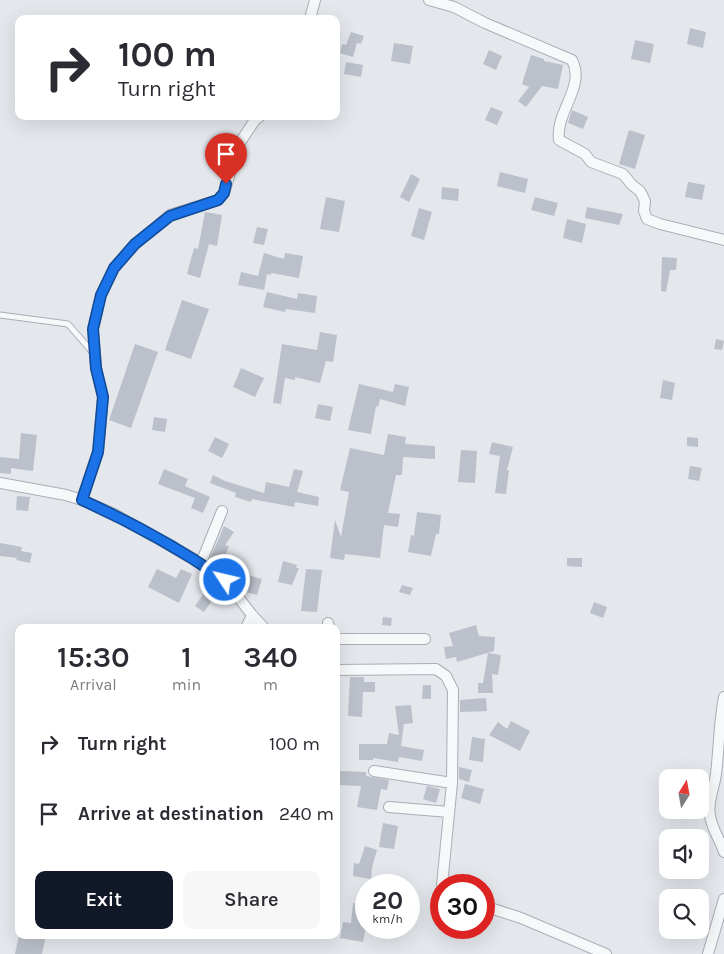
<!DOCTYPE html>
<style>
body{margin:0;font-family:Karla,sans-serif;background:#f7f7f7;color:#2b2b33;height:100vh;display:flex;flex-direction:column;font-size:19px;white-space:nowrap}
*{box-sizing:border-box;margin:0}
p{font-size:16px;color:#7c7c81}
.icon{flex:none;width:28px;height:28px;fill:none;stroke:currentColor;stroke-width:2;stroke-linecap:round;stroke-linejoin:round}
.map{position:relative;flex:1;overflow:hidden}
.sheet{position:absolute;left:15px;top:624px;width:325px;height:315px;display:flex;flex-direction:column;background:#fff;border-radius:10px;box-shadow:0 5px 20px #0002}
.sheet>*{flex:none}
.top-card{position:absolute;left:15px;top:15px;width:325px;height:105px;border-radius:10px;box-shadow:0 5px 20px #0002;background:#fff;color:#2b2b33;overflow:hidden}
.needle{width:32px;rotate:11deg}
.buttons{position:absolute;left:659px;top:769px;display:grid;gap:10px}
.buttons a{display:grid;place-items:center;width:50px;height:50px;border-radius:10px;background:#fff;box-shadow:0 5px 20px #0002;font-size:25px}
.speed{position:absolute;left:355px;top:874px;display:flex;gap:10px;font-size:25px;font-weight:700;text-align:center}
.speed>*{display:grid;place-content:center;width:65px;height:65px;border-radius:50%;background:#fff;box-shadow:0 5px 20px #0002;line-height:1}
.speed small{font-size:12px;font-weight:400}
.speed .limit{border:8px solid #d22;background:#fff;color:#111}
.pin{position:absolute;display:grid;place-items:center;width:42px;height:42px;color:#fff;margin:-51px -21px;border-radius:50% 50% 50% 0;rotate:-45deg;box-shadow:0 0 5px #0007}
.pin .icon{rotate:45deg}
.me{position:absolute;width:55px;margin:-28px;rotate:305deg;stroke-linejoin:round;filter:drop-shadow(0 0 4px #0008)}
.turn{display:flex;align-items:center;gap:18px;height:105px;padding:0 20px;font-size:22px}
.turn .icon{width:65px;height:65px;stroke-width:2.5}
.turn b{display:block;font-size:35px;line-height:42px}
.eta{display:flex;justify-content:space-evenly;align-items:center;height:85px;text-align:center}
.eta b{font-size:30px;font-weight:600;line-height:35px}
.action{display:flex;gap:10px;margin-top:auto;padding:10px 20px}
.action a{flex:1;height:58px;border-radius:10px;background:#111827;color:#fff;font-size:20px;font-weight:600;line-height:58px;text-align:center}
.action a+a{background:#f7f7f7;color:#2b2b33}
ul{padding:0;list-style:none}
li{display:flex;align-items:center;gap:15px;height:70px;padding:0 20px}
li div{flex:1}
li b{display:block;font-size:19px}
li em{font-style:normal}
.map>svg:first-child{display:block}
.building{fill:#bbc0ca}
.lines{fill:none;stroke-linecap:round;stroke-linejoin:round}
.service-casing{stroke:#a9aeb7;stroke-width:7}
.minor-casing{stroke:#a9aeb7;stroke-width:12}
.service{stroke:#f7f8fa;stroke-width:5}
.minor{stroke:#f7f8fa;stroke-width:10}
.route-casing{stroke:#114b97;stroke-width:12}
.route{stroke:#1a73e8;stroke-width:9}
</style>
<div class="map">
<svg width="724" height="954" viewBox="0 0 724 954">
<rect width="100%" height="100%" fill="#e4e7ec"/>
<path class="building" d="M690,28L706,32L703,48L687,44Z
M351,32L364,36L361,44L357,43L353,57L340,53L342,44L346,45Z
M635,40L654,44L650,63L631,59Z
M394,43L413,46L410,64L391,61Z
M489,50L502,56L496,70L483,64Z
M531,55L544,59V61L563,65L558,89L542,86L526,107L518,101L529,87L522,84Z
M346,62L363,65L361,77L344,74Z
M491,107L503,112L497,125L485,120Z
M572,110L588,117L583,129L568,123Z
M629,130L645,135L635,169L619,164Z
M500,172L528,179L525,193L497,186Z
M411,174L420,179L409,202L400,197Z
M688,182L705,185L702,200L685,197Z
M442,187L459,189L458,201L441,199Z
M326,197L345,201L339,232L320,229Z
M535,197L558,203L554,216L531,210Z
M587,207L623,214L619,225L585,218Z
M419,208L432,212L424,240L411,236Z
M205,212L222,215L217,246L209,244L200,278L187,274L194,248L198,249Z
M567,219L586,224L582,243L563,238Z
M257,227L268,229L264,245L253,243Z
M264,253L284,259L285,253L303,256L299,278L271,273V275L267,274L264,290L238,285L241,272L258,276Z
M662,257L677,258L676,270H670L666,292L661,291Z
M267,292L297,299L298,293L317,296L315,313L286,309L285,312L263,307Z
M182,300L209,309L191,359L165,350Z
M320,332L337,335L333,362L326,361L320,383L295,377V380L285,378L281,404L273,403L282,344L317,350Z
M716,339L724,341L722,350L714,349Z
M135,344L158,352L131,428L109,420Z
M241,368L264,378L255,397L233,387Z
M663,380L675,383L672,400L660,398Z
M359,384L393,392L395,384L409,387L405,406L380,399L378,407L376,406L371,434L348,430Z
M318,404L333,407L330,421L315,418Z
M154,417L167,419L165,432L152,430Z
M21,433L37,435L33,471L11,468V474L0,473V457L19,459Z
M388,434L406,437L405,444L435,446V459L403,457L402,475H396L388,513L400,514L398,527L384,525L380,558L345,554L344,560L330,558L335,520L341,537L349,492L340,490L350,448L384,455Z
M215,437L229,444L222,458L208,451Z
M687,437L698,438V447L687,446Z
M492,442L513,447L507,470H509L506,494L495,493L500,456L489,454Z
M461,450L477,451L475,483L458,482Z
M690,466L702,468L699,481L688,479Z
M164,469L188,479L185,486L210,497L203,513L191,508L195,498L158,484Z
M294,469L303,471L297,492L319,497L318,506L295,502L294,507L252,499L251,502L235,497L236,493L210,483L213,475L225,481L264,493L266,482L289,487Z
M17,496L30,497L28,511L16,510Z
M417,512L441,515L439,534H436L431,556L408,552L411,535L414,536Z
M224,526L234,532L225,545L229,546L220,568L209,561Z
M0,543L22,547L21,551L32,553L30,563L16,560L17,558L0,556Z
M567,558H582V567L567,566Z
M283,561L297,565L296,568H299L292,585L278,582Z
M157,569L176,578L181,569L192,574L179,603L148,587Z
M306,569L322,570L317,612L301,611Z
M238,572L262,579L257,595L242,591L235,582Z
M211,583L220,589L204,612L195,606Z
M402,585L413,588L410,595L399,592Z
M594,602L607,607L603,618L590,613Z
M383,617L392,618L391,626L382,625Z
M476,625L479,636L495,637L494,651L457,662L456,657L446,659L444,647L453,646L449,633Z
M488,653L501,655L498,675L492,674L493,693H478V683H483Z
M350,677H364V682H375V692H363L362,717L348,716Z
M423,685H431V699H422Z
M486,698L487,711L460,712V700Z
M411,705L413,723L404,724L401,746L424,750L422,761L399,757L398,762L373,758V760H359V744H387L389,733L399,735L395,706Z
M511,721L530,731L520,751L489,735L498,722L507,729Z
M472,737L485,739L483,762L469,760Z
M459,767L472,770L469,782L459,779Z
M340,771L366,772V776L389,780L387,790L381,789L377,810L357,807L361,786L340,785Z
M465,784L484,789L480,804L461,798Z
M427,786L440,789L436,803L423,799Z
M383,823L398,826L394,849L379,847Z
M365,846L377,850L372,868L371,879L353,876L354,863L359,864Z
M353,903L366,905V926L363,942L340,938L343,922L351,923Z
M19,935H46L42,954H15Z"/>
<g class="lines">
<g class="service-casing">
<path id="service" d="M0,315L68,324L94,354"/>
</g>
<g class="minor-casing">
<path id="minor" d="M429,0L454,7L485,23L572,60C586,87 555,112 559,140L585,154L591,162L623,174L632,185L640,191L645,201L644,211L647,219L660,224L724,240
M310,19L315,0
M0,483L66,495L82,500L114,514L201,563L225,580L252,615L264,628
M82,500L98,452L103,397L96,368L93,329L101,295L114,268L135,244L170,215L218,200L224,193L239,144L255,120L260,116
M201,563L222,511
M328,623L329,628
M246,628L252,615
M336,639H425
M336,670L436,669L446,676L453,690L452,783L442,885
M724,697C719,723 719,749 716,774C714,789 707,802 710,816C712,829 720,840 724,852
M374,771L452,783
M389,807L449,812
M484,906L521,918L606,954
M708,954L724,899"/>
</g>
<use href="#service" class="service"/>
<use href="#minor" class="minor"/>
</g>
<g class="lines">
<g class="route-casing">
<path id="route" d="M225,580C180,549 131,522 82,500L98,452L103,397L96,368L93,329L101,295L114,268L135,244L170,216L218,200L224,193L226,184"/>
</g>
<use href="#route" class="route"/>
</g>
</svg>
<div class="buttons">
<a><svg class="needle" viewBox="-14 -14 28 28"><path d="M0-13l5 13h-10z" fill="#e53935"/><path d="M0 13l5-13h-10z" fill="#7c7c81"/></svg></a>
<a><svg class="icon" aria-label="sound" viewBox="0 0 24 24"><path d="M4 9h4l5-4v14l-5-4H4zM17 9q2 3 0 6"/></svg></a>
<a><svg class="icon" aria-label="search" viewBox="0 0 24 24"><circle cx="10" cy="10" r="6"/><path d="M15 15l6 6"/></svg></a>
</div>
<div class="speed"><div>20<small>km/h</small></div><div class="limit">30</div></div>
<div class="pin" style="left:226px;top:184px;background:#d93025"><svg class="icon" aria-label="arrive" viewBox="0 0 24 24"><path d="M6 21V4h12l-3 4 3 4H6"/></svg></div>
<svg class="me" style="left:225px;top:580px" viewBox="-20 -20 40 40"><circle r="17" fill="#1a73e8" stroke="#fff" stroke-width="3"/><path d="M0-11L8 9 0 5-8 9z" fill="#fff"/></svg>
<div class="top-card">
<div class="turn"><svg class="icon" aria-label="right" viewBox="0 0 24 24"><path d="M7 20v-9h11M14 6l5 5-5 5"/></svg><div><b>100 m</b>Turn right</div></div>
</div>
<section class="sheet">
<div class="eta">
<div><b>15:30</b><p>Arrival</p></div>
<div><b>1</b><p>min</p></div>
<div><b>340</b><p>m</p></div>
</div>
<ul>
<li><svg class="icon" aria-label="right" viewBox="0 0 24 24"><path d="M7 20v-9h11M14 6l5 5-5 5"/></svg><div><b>Turn right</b></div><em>100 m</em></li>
<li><svg class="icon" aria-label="arrive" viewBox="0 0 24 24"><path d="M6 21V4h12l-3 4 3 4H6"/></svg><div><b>Arrive at destination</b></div><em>240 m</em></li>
</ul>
<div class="action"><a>Exit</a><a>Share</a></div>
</section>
</div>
